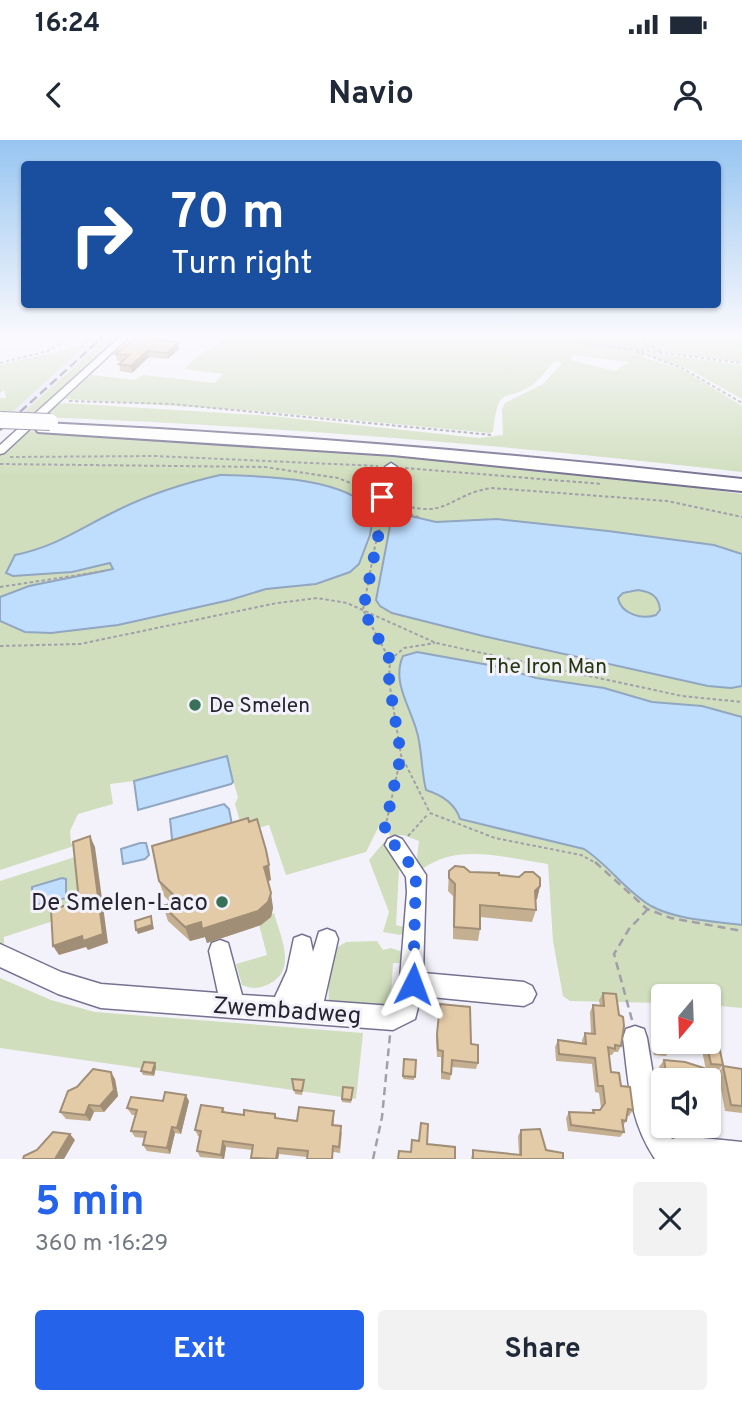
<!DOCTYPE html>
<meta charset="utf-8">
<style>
body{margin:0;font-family:Overpass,sans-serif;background:#f2f2f3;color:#1f2937;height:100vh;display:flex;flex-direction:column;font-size:26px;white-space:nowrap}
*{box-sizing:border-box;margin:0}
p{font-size:23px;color:#747a83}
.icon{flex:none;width:38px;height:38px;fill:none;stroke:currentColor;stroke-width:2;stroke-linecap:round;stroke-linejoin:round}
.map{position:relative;height:1019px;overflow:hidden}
.details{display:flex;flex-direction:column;background:#fff;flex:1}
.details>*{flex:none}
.guide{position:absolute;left:21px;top:21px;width:700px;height:147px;border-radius:7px;box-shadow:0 2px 5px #0004;background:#1a4fa0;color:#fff;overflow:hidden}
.needle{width:46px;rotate:199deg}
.tools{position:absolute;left:651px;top:844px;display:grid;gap:14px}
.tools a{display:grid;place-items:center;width:70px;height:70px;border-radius:7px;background:#fff;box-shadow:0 2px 5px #0004;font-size:35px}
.pin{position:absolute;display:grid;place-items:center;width:60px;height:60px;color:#fff;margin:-30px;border-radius:14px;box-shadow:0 4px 10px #0006}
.me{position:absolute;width:77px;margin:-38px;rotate:3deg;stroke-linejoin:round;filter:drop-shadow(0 0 5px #0008)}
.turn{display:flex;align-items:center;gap:24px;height:147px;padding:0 35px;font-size:32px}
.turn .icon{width:91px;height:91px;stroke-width:2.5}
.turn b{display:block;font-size:49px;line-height:60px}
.round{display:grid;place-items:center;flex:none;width:74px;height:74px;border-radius:7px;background:#f2f2f3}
.summary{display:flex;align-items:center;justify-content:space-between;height:119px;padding:0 35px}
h1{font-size:42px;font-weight:700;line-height:52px;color:#2563eb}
.primary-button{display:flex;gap:14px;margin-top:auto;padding:14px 35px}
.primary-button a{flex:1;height:80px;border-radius:7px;background:#2563eb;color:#fff;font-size:28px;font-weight:700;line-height:80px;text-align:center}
.primary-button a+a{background:#f2f2f3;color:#1f2937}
.status{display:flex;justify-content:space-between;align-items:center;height:49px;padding:0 35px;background:#fff;direction:ltr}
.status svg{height:19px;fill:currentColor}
header{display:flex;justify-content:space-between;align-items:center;height:91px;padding:0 35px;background:#fff;font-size:32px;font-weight:700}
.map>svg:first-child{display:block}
.built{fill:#e7e4fe}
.green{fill:#d0debd;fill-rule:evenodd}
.water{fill:#bfdefe;stroke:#91a6c0;stroke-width:2;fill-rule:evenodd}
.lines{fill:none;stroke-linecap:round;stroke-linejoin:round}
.minor-casing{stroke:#767191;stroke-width:3}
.highway-casing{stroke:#767191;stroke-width:4}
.path-far1{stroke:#a1a0aa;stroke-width:2;stroke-dasharray:3.5 2.5;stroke-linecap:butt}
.path{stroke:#a1a0aa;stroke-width:2.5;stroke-dasharray:8 5;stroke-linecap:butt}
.minor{fill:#fff;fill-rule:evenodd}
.highway{fill:#fff;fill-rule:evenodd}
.rail{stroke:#7b7a85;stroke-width:2.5;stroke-dasharray:9 4.5;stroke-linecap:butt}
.highway-bridge-casing{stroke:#767191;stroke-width:18;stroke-linecap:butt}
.highway-bridge{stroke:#fff;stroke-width:16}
.wall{fill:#c4af90}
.shaded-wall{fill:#a08e76}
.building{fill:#e4cba8;stroke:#a08e76;stroke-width:2}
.route{stroke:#2563eb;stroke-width:12;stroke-dasharray:0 21.6}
.poi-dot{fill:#387058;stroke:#f3f2fa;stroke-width:2.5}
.labels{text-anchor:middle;stroke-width:6;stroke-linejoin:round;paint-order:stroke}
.park-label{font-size:21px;fill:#27360b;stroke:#f3f2fa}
.poi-label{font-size:21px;fill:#262431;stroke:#f3f2fa;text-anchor:start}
.near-poi-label{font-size:24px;fill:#262431;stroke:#f3f2fa;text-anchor:end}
.near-street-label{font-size:24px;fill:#262431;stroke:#f3f2fa}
</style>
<div class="status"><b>16:24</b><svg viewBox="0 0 49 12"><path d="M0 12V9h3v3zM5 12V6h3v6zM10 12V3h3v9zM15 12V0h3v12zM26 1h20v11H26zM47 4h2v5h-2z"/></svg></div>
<header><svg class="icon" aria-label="back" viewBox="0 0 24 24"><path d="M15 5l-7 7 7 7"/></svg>Navio<svg class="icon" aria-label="person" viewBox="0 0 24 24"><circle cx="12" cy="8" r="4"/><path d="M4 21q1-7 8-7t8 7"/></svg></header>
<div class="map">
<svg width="742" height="1019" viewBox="0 0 742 1019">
<rect width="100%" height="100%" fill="#f3f2fa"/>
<path class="built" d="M96,196H109L18,277H7Z"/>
<path class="green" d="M91,196H96L7,277H0V258H6L4,250L0,253V225L80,206Z
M109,196H122L32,277H18Z
M222,196H742V222L645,210L644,212L742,225V259L688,229L643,214L645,218L682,229L742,266V332C509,305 275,286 40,277L54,265L64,263L271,276L479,298L503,295L502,269L505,263L543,244L562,223L555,221C548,227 543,236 536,242C505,267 499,239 493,292L490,293L257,271L65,259L91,235L135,240L143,235L215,243L223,234L184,229L200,214L212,208L225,197ZM573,215L629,222L615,231L571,220Z
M27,291C266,303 505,320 742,354V868L709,865V856H663V863L570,861L563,856L553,801L548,724C506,718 457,702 421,730L416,726L419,701L403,695L390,696L388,689L379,686L366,712L286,735L269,685L243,692L235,664L238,657L226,617L134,641L110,644L113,664L78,674L70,691L71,703L74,706L0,730V315Z
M388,701L405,728L399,729L396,785L408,788L407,792L400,795L383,792L389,772L369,720L384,702Z
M78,716L84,771L4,797V815L0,813V741Z
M274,773C280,796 298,830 269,844C258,849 253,849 242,845L236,824L267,815L257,777Z
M377,801L383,810L391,808L403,812L405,823H393L391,856H403L396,871L329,868L328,830L336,808L346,802Z
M0,838L51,860L95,872L363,893L356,959L0,908Z"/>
<path class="water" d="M220,335C261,336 351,337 374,374L370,395L359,424L350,432L316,444L266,449L230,460L118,485L51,493L25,492L0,481V457L29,446L113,429L110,423L72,432L13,436L6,433L15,415C58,406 80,388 118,370C150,354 185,343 220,335Z
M406,375L436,382L497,379L608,391L714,405L742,414V546L731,548L708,546L483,496L392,473L380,466L376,460L390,386L397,378ZM638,450C651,452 659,456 660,470L656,475C642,480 621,474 618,458L623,453Z
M417,512L500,527L536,538L604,548L652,562L702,566L742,577V785C713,781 677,780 651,766C625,751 609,725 584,709L460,679C455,663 442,655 426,650C422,634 422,617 419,601C415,572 390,545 403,516Z
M227,616L233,642L231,644L138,670L134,641Z
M224,664L229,669L233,690L173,708L170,679Z
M140,703H146L149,715L145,719L123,724L121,709Z
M62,738L66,739V758L33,766L32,747Z"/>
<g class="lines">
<g class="minor-casing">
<path id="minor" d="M121,196H130L4,313L0,314V305Z
M391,323L397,327L392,351L386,360H378L376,357L380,351L385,327Z
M395,696L402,699L426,735L423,833L524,842L532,846L536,854L532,862L524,866L421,856L415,879L393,890L101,868L58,854L0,827V804L61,832L101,844L218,853L209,811L212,803L220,800L228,803L242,855L275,857L287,831L294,798L302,795L310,798L313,812L319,792L327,789L335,792L338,799L324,861L392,866L398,863L407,752L406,737L385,705L388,699Z
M635,886L644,889L647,898L661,983L672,999L683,996L742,1002V1019H655C629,980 629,944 623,898L626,889Z"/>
</g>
<g class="highway-casing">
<path id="highway" d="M44,283C277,294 510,313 742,339V351L393,315L38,292L35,288L38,284Z"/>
</g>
<path class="path-far1" d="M528,196L742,223
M631,196L661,212
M636,211L682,228L742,263
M0,223L48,211L74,196
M69,261L172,264L492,295
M10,317L155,316L378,326
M0,324L265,327L338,338L373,352
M405,328L602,344
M394,362C448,382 448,354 492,348L667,361L742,377
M386,366L375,406L363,470L390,520L389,541L401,615L430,673L495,698L581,715L598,724
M387,367L421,378
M0,447L105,431
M0,506L80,504L277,463L317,458L347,463L436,503L682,556L742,562
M390,520L404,508L435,503
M384,693L401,616
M408,696L428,674"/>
<path class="path" d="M595,722L647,769L671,778L742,791
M632,880L614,814L629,789L647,770
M373,1019L382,977L390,895"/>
<use href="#minor" class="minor"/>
<use href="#highway" class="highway"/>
<path class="rail" d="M0,290L104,196"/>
<g class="highway-bridge-casing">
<path id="highway-bridge" d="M0,280L50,282"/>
</g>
<use href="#highway-bridge" class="highway-bridge"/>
</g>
<path class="wall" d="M139,196L179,209L168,219L149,217L132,233L120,231L119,224L123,221H117L115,214Z
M449,731L499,735L540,746L537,759L535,760L536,770L532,782L480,777V789L478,801L453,799V756L448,751Z
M271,740L268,741L273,768L271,777L261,785L207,803L205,797L190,801L168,781L163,766L172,764L164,756L159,741Z
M603,853L621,906L618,912H614L612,915H609L611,932L621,946L633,970L629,976H627L626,981L623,986L624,992L620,997L568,991L566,978L569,972L592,973L593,970H600L601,968L599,953L595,952L592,924L556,921L555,907L558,900L582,903V900L585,893L591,894L590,872L593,865L600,866L599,860Z
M440,864L471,904L478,923L476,929L452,927L450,940L441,939V917H437L436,901Z
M654,897L668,912L666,916L654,915L652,900Z
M705,901H709L723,925L718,931L706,930L701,906Z
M404,919L416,920L414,940L403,939Z
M664,920L706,940H663V946H662L659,927Z
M155,923L156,927L154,936L143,935L141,931Z
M723,926L742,929V973L725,971L718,933Z
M115,939L118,956L104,972H94L90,981L66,979L60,972Z
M292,939L304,940L302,955L295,954Z
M353,948L351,963L342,962V959Z
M163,961H189L181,994L175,993L170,1014L147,1011L143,1005L145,998L135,997L131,991L135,975H132L127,968Z
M223,968L225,972L244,975L275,974L277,978L297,981L334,971V985L342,992L340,1013L334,1012L307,1017L279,1014L278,1019H251L252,1010L226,1007L224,1019L200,1017L197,1011L200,997L198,996L195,990Z
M521,990L546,1010L563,1019H471L473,1010L519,1015L518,996Z"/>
<path class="shaded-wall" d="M178,203L179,209L168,219L167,213Z
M147,211L149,217L132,233L131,226Z
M90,696L95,707L108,803L88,810L86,807L59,815L53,806L82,796Z
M269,725L271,740L266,742L264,727Z
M540,746L537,759L531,763L535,751Z
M271,753L273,768L271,777L261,785L207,803L205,797L190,801L185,787Z
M151,776L154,789L138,794L136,790Z
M155,923L156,927L154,936L152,933Z
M111,932L115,939L118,956L104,972L100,966Z
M186,955L189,961L181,994L177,988Z
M89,965L94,972L90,981L85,975Z
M172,987L175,993L170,1014L167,1008Z
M70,994L75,1000L64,1019H55Z
M223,1001L226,1007L224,1019H223L221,1015Z
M278,1008L279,1014L278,1019H276Z"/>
<path class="building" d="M139,196L178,203L167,213L147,211L131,226L119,224L129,215L115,214Z
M248,678L249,682L257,679L266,710L269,725L264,727L271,753L268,762L258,771L202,789L201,782L185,787L163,766L180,761L159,741L152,706Z
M90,696L103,794L83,801L82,796L53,806L51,770L79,761L73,702Z
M455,726L464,727L470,732L499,733V735L519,737L525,732H533L540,738V746L535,751L536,770L480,765V789L454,787L455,744L449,738V731Z
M151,776L152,785L136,790L135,781Z
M603,853L616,854L619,875L623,877L624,886L621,906L615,905V909L608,907L611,932L619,933L621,946L630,947L633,970L628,969L626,981L622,980L624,992L571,985L569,972L594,973L593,970H600L605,963L603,946H598L595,918L559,914L558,900L586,904L585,893L595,894L593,865L604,866Z
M440,864L470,867L471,904L478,905V923L452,920L451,934L442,932L443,911L438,910L437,894Z
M654,897L663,899V901H665L668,912L657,911Z
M709,900L718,901L723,925L711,924L706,901H709Z
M404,919L416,920L415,937L403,936Z
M664,920L685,922L704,928L706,940H667Z
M144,922L155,923L152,933L141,931Z
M723,926L742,929V966L731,965Z
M93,929L111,932L114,950L100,966L89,965L85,975L60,972L68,951L77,947Z
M292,939L304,940L302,951L294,950Z
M343,947L353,948L351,960L342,959Z
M165,952L186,955L177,988L172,987L167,1008L143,1005L146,992L131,991L137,970L127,968L131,957L163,961Z
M201,965L223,968L222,972L244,975V970L258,972L275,974V978L297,981L299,967L334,971L332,985L341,986L339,1007L333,1006L332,1019H307L308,1011L278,1008L276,1019L251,1018L253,1005L223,1001L221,1015L197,1011L201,991L195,990Z
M421,983L428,984L427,1004L455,1007V1019H398L399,1011L411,1012L412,1000L419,1001Z
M540,989L546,1010L563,1013V1019H473V1010L521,1015V990Z
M53,992L70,994L55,1019H23L24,1016L37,1010Z"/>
<linearGradient id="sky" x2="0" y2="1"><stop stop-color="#97c5f1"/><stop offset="0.58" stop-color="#faf9fd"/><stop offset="1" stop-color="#faf9fd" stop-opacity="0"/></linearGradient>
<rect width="742" height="338" fill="url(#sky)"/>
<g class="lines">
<path class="route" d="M382,357L386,358L363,470L390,520L389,541L401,615L384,692L410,724L416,735L413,844"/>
</g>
<g class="poi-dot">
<circle cx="195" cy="565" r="7"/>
<circle cx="222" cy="762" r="7"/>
</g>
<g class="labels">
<g class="park-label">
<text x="546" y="533">The Iron Man</text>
</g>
<g class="poi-label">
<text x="209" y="572">De Smelen</text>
</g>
<g class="near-poi-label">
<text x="208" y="770">De Smelen-Laco</text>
</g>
<g class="near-street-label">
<text transform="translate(287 870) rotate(4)" y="8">Zwembadweg</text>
</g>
</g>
</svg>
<div class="tools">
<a><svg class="needle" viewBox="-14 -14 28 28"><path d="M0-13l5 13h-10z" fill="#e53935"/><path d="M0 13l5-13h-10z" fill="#747a83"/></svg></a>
<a><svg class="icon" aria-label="sound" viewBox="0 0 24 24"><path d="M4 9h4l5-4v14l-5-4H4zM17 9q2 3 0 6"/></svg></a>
</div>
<div class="pin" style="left:382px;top:357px;background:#d93025"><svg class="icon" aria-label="arrive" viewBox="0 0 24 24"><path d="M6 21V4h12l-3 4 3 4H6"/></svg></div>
<svg class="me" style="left:413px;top:844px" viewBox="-20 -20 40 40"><path d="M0-17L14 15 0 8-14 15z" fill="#2563eb" stroke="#fff" stroke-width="4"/></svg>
<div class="guide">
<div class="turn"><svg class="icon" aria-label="right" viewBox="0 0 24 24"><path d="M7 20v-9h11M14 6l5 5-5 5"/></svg><div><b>70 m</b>Turn right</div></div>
</div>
</div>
<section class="details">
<div class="summary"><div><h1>5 min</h1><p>360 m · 16:29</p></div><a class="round"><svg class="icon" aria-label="close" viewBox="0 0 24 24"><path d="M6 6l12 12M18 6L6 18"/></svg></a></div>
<div class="primary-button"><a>Exit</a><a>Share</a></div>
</section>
